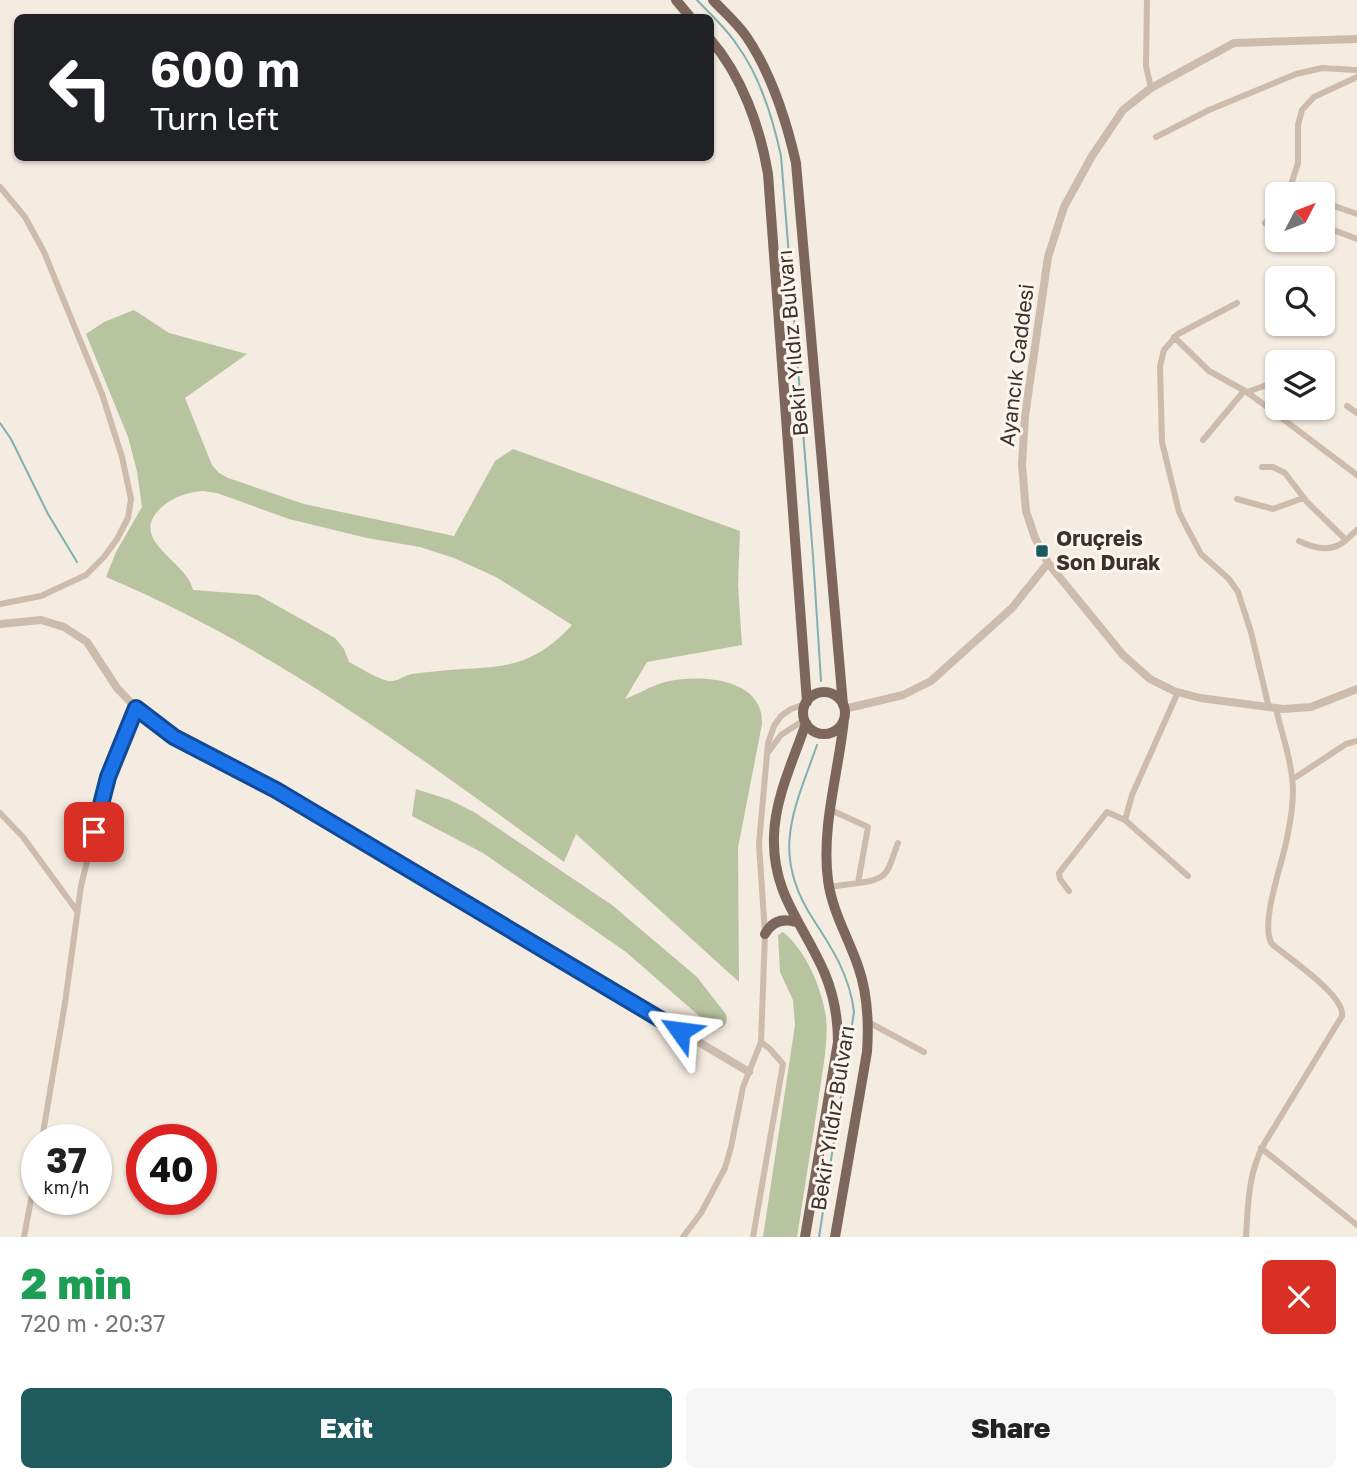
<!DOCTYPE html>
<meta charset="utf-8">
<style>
body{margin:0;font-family:"Golos Text",sans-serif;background:#f6f6f6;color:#222;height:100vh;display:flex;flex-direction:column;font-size:26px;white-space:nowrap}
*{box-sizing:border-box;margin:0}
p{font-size:23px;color:#767676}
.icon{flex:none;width:38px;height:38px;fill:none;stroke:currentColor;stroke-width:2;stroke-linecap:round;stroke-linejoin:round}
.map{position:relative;height:1237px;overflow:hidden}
.sheet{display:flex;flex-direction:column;background:#fff;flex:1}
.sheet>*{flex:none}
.guide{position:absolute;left:14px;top:14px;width:700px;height:147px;border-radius:10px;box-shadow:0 2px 5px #0004;background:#202124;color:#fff;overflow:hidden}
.needle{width:46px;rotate:48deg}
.controls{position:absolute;left:1265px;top:182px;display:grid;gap:14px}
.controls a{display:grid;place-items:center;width:70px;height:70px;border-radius:10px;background:#fff;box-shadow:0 2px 5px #0004;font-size:35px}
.speed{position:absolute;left:21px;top:1124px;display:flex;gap:14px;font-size:35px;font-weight:700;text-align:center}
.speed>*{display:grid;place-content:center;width:91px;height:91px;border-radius:50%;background:#fff;box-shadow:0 2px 5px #0004;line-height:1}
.speed small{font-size:18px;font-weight:400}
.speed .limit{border:10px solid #d22;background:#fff;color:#111}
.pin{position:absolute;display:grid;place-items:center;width:60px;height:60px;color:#fff;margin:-30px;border-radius:14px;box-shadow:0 4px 10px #0006}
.me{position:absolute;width:77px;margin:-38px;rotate:301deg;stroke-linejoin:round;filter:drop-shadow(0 0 5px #0008)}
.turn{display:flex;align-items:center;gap:24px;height:147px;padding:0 21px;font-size:32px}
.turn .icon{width:91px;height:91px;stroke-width:2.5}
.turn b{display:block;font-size:49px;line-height:60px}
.round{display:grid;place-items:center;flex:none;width:74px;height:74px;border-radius:10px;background:#f6f6f6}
.overview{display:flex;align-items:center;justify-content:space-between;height:119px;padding:0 21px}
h1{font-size:42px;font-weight:800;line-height:52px;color:#1e9e55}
.primary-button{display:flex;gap:14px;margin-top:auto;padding:14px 21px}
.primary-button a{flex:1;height:80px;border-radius:10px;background:#1f5a5e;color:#fff;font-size:28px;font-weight:800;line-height:80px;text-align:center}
.primary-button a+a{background:#f6f6f6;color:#222}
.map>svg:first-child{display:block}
.green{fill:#b8c4a0;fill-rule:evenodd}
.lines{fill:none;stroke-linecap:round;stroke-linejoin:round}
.stream{stroke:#7fb0b2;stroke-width:2}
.minor{stroke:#cdbbac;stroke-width:6}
.tertiary{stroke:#cdbbac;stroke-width:8}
.primary{stroke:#7d675c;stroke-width:10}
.route-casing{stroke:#114b97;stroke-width:18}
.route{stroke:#1a73e8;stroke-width:12}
.poi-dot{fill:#1f5a5e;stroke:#fbf5ee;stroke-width:2.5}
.labels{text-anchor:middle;stroke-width:6;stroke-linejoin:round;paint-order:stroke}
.street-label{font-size:21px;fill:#3b302b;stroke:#fbf5ee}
.poi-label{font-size:21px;font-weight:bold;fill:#3b302b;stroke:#fbf5ee;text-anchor:start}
</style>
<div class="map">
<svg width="1357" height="1237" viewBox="0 0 1357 1237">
<rect width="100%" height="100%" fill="#f4ebe1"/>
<path class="green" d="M134,310L169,333L247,354L185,398L212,465L219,473L228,478L304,504L454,536L495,461L513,449L740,531L738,585L742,645L647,662L625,699C638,694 651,686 665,682C698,674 764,677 762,724L738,848L739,982L576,834L564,862C422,758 269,645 106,577L116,552L142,507L137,471L128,437L86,334L104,322ZM203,491L217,493L289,519L367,538L420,547L454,558L496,577L572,625C524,677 490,664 429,672C422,673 414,673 408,675C401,678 396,682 388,681C375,678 361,668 349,662L344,649L335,638L258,595L193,590C187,560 124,540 163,506C174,497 188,492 203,491Z
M416,789L450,800L474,812L612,905L697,977L725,1013C730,1022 724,1030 714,1029L626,952L483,853L412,816Z
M783,932C806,950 822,989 826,1017C829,1042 821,1078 818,1103C811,1148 804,1192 797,1237H763L795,1025L793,1000L780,972L778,935Z"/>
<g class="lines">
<path class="stream" d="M697,0C710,14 726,28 737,45C760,76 773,119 781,156L813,556L821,681
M0,423L11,439L48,514L77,562
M817,745C794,810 770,853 813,919C832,948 850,976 854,1012L819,1237"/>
<path class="minor" d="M1147,0L1146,66L1151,88
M1156,137L1209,110L1296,74L1322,68L1357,70
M0,187L25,217L44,252L102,394L122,457L131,499L128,518L117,539L104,557L86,575L41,596L0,604
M1288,194L1298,163V125L1302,110L1314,97L1357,77
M1323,202L1357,214
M1265,223L1278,209
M1323,226L1357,239
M1237,303L1178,334L1164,350L1160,366L1162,442L1179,512L1186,526L1201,554L1229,579L1238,592L1251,632L1269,708
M1174,337L1209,371L1247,392L1357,475
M1247,392L1278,381
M1347,406L1357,413
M1203,440L1244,391
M1262,467H1273L1285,473L1307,502L1346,540L1357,530
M1237,499L1273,509L1303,498
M1299,541C1315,549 1332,553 1346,540
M769,751L781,735L804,720
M1293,779L1346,744L1357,741
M0,813L23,837L77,911
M1125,820L1132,795L1178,692
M858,883C891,879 887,871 898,843
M829,887L858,883L868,827L831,810
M1069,891L1060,879L1059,873L1107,812L1125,820L1188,876
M868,1022L924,1052
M42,1139L65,1003L81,886L108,777L136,708
M1261,1148L1357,1225
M24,1237L37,1168
M683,1237L701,1213L725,1168L731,1147L743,1087L761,1042L765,934L759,844L768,743L774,726L781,716L791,709L805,704
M753,1237L783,1064L770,1049L761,1042
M1246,1237C1248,1204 1248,1174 1264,1144L1342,1016C1345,995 1288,958 1272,944C1259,924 1283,862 1287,838C1291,819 1295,797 1292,778C1290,755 1281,731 1276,709"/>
<path class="tertiary" d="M1357,39L1234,43L1151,88L1123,110L1092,156L1064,207L1048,257L1025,416L1022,465L1026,511L1035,538L1048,563L1123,655L1150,679L1174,691L1200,698L1283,709L1311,707L1357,689
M0,624L41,620L64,627L87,642L117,688L136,708L174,737L276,790L749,1072
M844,709L903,695L931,681L1012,608L1048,563"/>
<path class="primary" d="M676,0L691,18
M713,0C724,12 737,23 746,36C772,74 786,119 796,163L843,705
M710,39C742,76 760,127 768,174L807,702
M803 713a21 21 0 1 1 42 0a21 21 0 1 1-42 0Z
M765,934C772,921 783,918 796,922
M805,1237L838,1042C838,1018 834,996 825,974C804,924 772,895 774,836C775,797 794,759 806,723
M835,1237L867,1052C869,1023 868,994 858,966C848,937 832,911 828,880C821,826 839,771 844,719"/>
</g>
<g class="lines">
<g class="route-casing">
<path id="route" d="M94,832L108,777L136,708L174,737L276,790L680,1031"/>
</g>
<use href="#route" class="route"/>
</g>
<rect class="poi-dot" x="1035" y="544" width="14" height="14" rx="3.5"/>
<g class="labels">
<g class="street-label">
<text transform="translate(793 343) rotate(-95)" y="7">Bekir Yıldız Bulvarı</text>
<text transform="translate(1017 365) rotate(-83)" y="7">Ayancık Caddesi</text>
<text transform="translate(833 1118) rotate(-81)" y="7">Bekir Yıldız Bulvarı</text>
</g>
<g class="poi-label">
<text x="1056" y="546">Oruçreis<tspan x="1056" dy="24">Son Durak</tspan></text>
</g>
</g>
</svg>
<div class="controls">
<a><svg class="needle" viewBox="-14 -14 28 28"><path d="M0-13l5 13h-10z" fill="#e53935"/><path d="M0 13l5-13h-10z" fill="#767676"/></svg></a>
<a><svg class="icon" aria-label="search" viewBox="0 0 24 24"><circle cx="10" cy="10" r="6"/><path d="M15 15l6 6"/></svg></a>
<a><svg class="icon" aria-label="layers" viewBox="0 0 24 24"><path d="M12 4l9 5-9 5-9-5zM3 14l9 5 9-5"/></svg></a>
</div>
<div class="speed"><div>37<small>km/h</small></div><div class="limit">40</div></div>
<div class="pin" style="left:94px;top:832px;background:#d93025"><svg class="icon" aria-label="arrive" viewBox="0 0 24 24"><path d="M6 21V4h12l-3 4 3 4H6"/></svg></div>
<svg class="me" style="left:680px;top:1031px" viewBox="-20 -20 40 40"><path d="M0-17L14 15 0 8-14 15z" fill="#1a73e8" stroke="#fff" stroke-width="4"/></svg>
<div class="guide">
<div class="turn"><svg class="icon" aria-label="left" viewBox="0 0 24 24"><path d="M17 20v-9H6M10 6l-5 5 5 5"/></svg><div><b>600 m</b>Turn left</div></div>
</div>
</div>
<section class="sheet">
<div class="overview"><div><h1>2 min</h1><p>720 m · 20:37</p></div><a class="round" style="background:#d93025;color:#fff"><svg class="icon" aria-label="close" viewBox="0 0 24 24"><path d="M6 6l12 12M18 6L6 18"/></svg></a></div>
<div class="primary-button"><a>Exit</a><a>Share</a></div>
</section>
